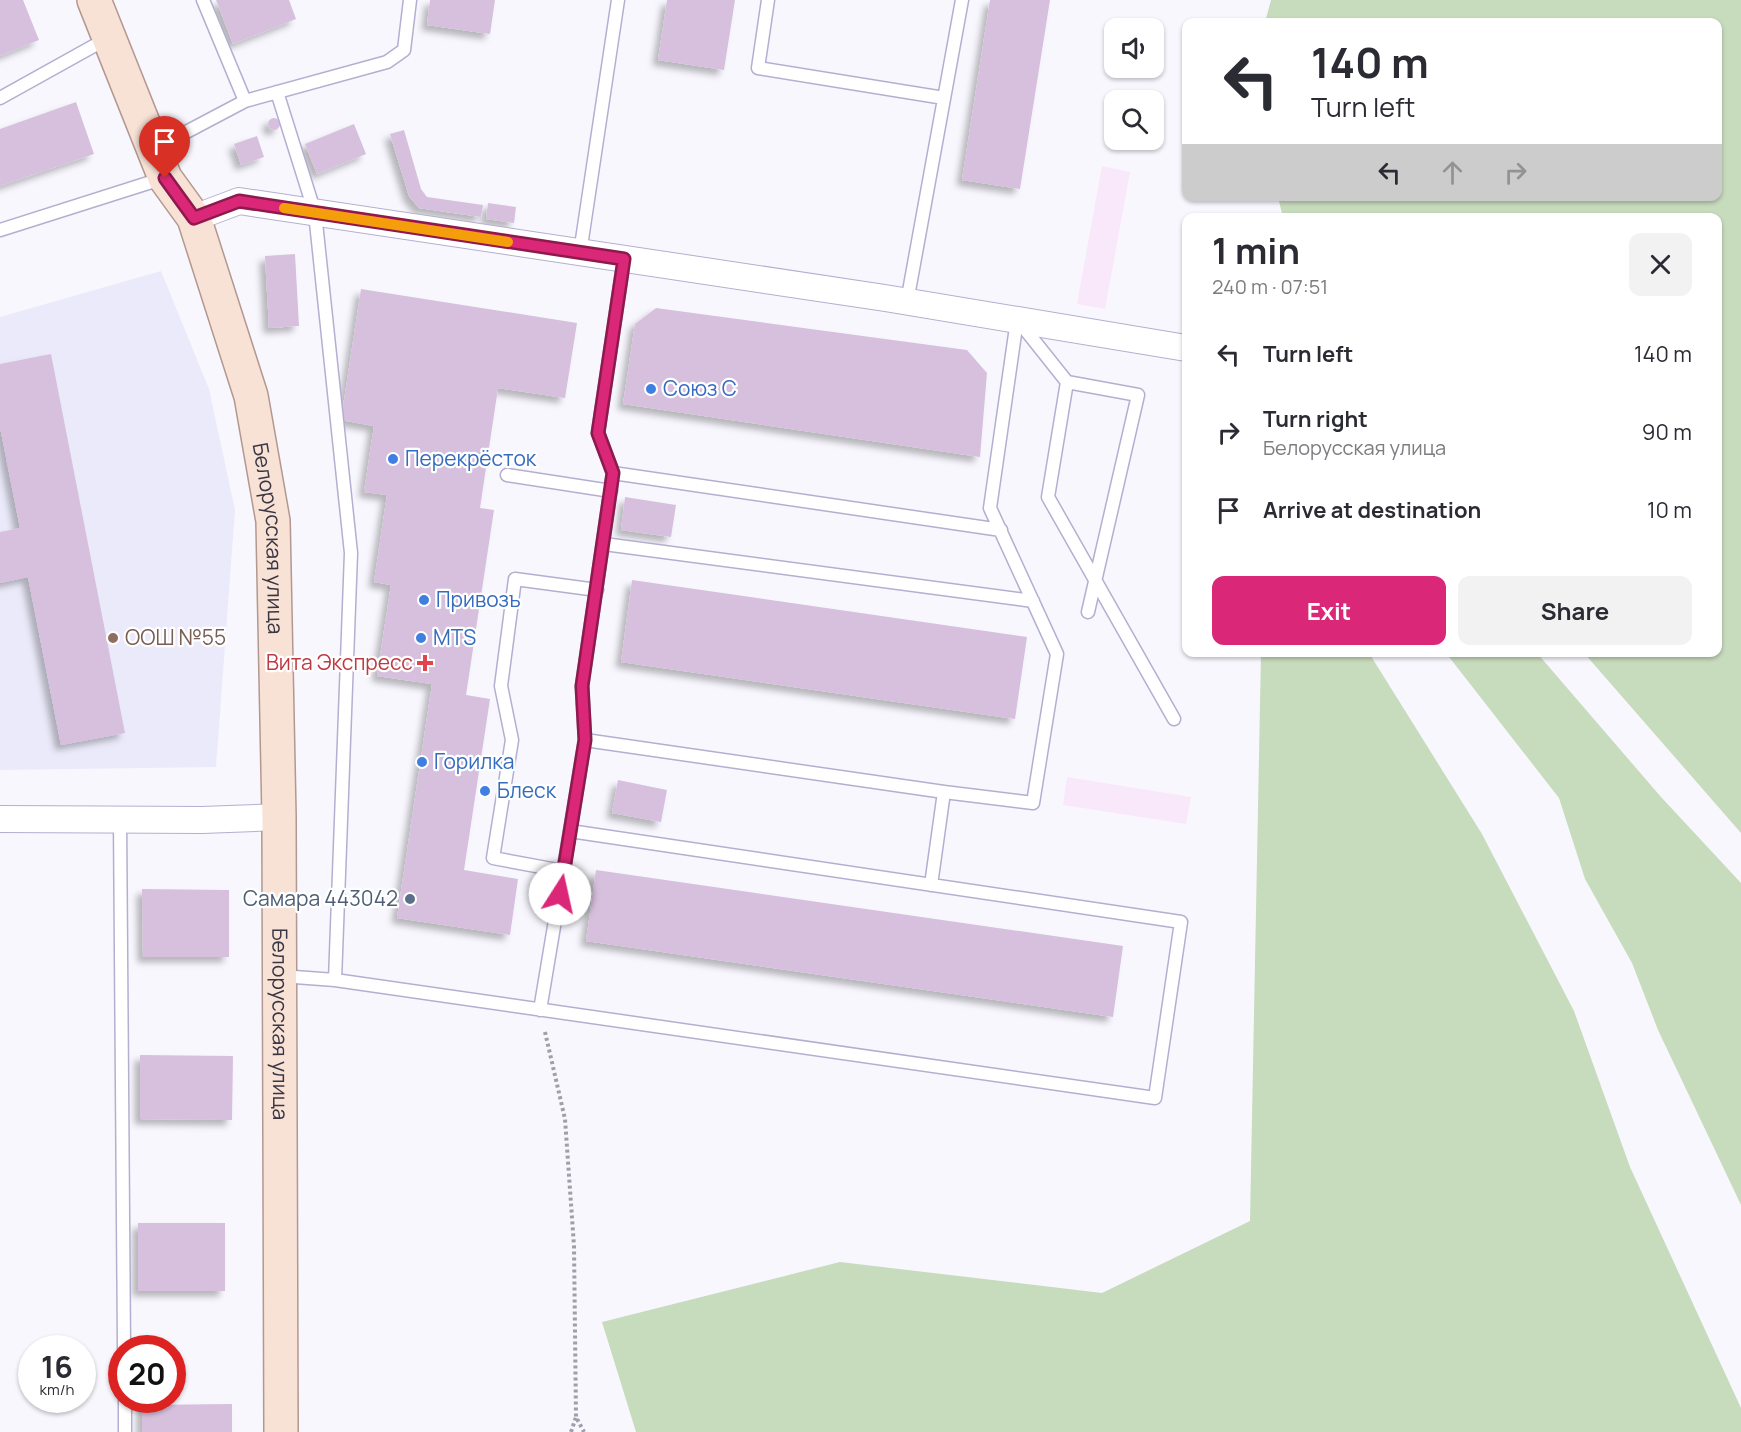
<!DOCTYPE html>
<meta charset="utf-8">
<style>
body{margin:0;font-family:Manrope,sans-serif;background:#f2f2f3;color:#2b2b33;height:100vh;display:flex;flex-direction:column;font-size:22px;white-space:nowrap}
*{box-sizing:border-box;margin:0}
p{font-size:20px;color:#7c7c81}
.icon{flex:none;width:33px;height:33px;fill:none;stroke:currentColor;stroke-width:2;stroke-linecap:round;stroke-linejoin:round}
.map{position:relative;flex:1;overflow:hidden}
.side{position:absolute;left:1182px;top:213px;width:540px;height:444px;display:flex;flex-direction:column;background:#fff;border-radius:12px;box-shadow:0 2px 4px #0004}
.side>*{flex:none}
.guide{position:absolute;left:1182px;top:18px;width:540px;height:183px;border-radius:12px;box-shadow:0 2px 4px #0004;background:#fff;color:#2b2b33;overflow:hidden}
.controls{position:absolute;left:1104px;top:18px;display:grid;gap:12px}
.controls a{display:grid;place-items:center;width:60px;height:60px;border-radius:12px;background:#fff;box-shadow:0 2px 4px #0004;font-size:30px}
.speed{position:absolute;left:18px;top:1335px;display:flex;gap:12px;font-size:30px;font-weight:700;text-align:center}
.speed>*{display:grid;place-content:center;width:78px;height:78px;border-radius:50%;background:#fff;box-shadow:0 2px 4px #0004;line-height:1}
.speed small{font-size:15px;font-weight:400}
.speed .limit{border:9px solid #d22;background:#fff;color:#111}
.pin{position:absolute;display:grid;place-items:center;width:51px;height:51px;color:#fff;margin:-62px -26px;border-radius:50% 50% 50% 0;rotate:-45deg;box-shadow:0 0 6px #0007}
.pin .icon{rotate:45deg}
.me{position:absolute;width:66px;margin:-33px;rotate:10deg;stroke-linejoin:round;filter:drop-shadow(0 0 4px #0008)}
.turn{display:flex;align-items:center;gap:21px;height:126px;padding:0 30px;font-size:27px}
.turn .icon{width:78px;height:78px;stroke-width:2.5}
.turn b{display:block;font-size:42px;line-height:51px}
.lanes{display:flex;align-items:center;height:57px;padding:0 30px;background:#0003;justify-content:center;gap:30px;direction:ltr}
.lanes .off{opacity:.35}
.round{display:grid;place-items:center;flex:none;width:63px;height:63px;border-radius:12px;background:#f2f2f3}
.head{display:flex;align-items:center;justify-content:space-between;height:102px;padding:0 30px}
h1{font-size:36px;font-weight:700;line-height:45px}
.primary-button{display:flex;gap:12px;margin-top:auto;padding:12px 30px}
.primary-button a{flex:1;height:69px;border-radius:12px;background:#db2777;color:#fff;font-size:24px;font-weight:700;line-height:69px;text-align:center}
.primary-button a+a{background:#f2f2f3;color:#2b2b33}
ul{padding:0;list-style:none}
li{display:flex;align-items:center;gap:18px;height:78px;padding:0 30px}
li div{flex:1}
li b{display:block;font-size:22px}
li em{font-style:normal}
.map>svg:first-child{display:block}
.industrial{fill:#f9e8fa}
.built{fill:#ebeafa}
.green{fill:#c7dbbd}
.building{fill:#d7c0dd;filter:url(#shadow)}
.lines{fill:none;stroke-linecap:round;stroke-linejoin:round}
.lane-casing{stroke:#b3afd0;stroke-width:15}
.street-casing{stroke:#b3afd0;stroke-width:28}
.primary-casing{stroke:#b29890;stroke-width:36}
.path{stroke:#a09ea9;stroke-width:4;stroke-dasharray:3 3;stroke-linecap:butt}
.lane{stroke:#fff;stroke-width:12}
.street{stroke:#fff;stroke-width:26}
.primary{stroke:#f8e1d5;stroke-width:33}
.route-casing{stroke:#8e194d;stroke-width:15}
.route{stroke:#db2777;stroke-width:10}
.slow{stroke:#f59e0b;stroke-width:10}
.shop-dot{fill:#3f7fe0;stroke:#fff;stroke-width:2}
.education-dot{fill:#8d6e63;stroke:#fff;stroke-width:2}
.health-dot{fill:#e0444e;stroke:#fff;stroke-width:2}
.service-dot{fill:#5c6f8a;stroke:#fff;stroke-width:2}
.labels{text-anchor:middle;stroke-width:4.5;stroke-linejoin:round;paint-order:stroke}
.shop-label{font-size:21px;fill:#366cbe;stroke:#fff;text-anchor:start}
.street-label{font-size:21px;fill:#383644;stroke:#fff}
.education-label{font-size:21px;fill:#785e54;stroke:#fff;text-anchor:start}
.health-label{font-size:21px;fill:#be3a42;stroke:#fff;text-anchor:end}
.service-label{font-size:21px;fill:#4e5e75;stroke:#fff;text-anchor:end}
</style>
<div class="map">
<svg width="1741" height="1432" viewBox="0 0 1741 1432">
<defs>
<filter id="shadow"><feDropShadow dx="-5.5" dy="5.5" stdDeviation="3" flood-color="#0004"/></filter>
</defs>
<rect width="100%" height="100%" fill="#f8f7fe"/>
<path class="industrial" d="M1102,166L1130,172L1105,309L1077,304Z
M1067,777L1191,797L1186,824L1063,805Z"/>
<path class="built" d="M161,271L209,389L235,510L216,767L0,770V317Z"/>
<path class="green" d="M1271,0H1741V833L1584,653L1718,652V218H1283L1278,197L1718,196V22H1265Z
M1261,653H1369L1482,834L1574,1011L1630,1167L1741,1408V1432H636L602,1322L840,1262L1102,1293L1250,1221Z
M1446,653H1537L1661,797L1741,883V1205L1658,1030L1632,963L1585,879L1559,798Z"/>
<path class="building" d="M0,0H23L39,40L0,56Z
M216,0H289L296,19L233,44Z
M430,0H495L490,34L427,25Z
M667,0H735L724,70L658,60Z
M990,0H1050L1020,189L962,180Z
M76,102L94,154L0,186V129Z
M268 124a6 6 0 1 1 12 0a6 6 0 1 1-12 0Z
M354,124L366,154L317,174L305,144Z
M404,130L421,189L427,197L483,205L481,217L419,208L409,196L390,134Z
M257,136L264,157L241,165L234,144Z
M488,203L516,207L514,223L486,219Z
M295,254L299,326L269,328L265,256Z
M361,289L577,323L565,398L498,388L480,508L494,510L466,695L490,699L464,870L518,879L510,935L397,918L432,684L377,676L391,585L374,582L387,495L364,492L374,426L341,420Z
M656,308L967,350L987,373L980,457L623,404L635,324Z
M51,354L125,733L61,745L28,577L0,583V532L20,528L0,427V364Z
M625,497L676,505L671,537L621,530Z
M632,580L1027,637L1015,719L621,662Z
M618,780L667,790L661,822L612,813Z
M596,870L1123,946L1113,1017L586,941Z
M142,889L229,890V957H143Z
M140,1055L233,1056L232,1120L140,1119Z
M138,1223H225V1291H138Z
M232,1404V1432H142V1405Z"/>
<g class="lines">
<g class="lane-casing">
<path id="lane" d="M203,0L245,101
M768,0L758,68L944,98
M277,92L315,213L351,553L335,980
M0,98L108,38
M156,148L245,101L387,62L404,50L410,0
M0,230L164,178
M580,253L618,0
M907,302L962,0
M1020,323L1067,382L1048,497L1174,719
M1067,382L1138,395L1088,612
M613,473L1001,530
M507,475L611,491
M604,544L1033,601
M585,740L582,686L613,473L598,433L624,259
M944,792L1033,803L1057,654L990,508L1017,320
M120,819L124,1348
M570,831L585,740L944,792L931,885
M563,871L493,858L512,740L501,686L515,579L597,590
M281,976L335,980L1155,1098L1181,922L570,831L540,1010
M125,1400V1432"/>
</g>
<g class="street-casing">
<path id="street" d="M194,218L239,201L885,298L1186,348
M0,819L202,820L279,817"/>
</g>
<g class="primary-casing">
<g id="primary">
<path id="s1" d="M94,0L165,178L194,218L251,396L273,521L279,817L281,1432"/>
</g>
</g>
<path class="path" d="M545,1032L565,1119L574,1246L576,1417L584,1432
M571,1432L576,1417"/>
<use href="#lane" class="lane"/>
<use href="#street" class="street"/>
<use href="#primary" class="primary"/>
</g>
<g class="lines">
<g class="route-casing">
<path id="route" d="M165,178L194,218L239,201L624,259L598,433L613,473L582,686L585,740L560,894"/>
</g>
<use href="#route" class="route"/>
<path class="slow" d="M284,208L508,242"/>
</g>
<g class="shop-dot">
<circle cx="651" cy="389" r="6"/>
<circle cx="393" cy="459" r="6"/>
<circle cx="424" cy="600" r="6"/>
<circle cx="421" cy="638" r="6"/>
<circle cx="422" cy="762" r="6"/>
<circle cx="485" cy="791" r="6"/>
</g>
<circle class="education-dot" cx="113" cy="638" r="6"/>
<path class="health-dot" d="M422 654h6v6h6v6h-6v6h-6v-6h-6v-6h6z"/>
<circle class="service-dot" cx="410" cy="899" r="6"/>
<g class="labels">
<g class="shop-label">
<text x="663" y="396">Союз С</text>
<text x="405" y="466">Перекрёсток</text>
<text x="436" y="607">Привозъ</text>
<text x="433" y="645">MTS</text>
<text x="434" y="769">Горилка</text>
<text x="497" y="798">Блеск</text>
</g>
<g class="street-label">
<text dy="7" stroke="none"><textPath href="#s1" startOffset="572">Белорусская улица</textPath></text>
<text dy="7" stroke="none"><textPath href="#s1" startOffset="1058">Белорусская улица</textPath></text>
</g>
<g class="education-label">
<text x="125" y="645">ООШ №55</text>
</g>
<g class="health-label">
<text x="413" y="670">Вита Экспресс</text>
</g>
<g class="service-label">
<text x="398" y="906">Самара 443042</text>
</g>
</g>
</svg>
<div class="controls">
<a><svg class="icon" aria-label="sound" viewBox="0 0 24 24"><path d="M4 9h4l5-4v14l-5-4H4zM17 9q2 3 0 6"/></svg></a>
<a><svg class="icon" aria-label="search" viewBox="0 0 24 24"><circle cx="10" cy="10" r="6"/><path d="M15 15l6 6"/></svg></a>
</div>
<div class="speed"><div>16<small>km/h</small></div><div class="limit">20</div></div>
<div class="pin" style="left:165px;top:178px;background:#d93025"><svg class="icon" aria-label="arrive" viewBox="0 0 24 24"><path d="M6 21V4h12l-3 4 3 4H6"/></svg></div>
<svg class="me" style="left:560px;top:894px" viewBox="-20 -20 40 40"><circle r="19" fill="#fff"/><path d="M0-13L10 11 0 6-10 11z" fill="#db2777"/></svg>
<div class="guide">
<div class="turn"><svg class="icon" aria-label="left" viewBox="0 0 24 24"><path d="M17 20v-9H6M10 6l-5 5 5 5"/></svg><div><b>140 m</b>Turn left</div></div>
<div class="lanes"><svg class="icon" aria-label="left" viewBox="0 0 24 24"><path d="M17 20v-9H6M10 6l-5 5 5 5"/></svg><svg class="icon off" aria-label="ahead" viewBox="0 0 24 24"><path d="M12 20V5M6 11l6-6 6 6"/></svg><svg class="icon off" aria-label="right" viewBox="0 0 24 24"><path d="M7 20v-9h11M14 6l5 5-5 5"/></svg></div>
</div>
<section class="side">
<div class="head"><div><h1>1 min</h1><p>240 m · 07:51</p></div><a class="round"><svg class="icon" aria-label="close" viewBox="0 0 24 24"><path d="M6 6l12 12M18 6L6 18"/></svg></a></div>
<ul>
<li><svg class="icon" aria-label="left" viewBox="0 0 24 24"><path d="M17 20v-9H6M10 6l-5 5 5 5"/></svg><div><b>Turn left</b></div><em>140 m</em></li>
<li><svg class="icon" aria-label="right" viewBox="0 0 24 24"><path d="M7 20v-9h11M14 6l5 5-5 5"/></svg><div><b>Turn right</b><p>Белорусская улица</p></div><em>90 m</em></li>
<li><svg class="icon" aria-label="arrive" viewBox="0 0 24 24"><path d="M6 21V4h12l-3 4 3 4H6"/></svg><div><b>Arrive at destination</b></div><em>10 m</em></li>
</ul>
<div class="primary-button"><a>Exit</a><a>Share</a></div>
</section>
</div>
